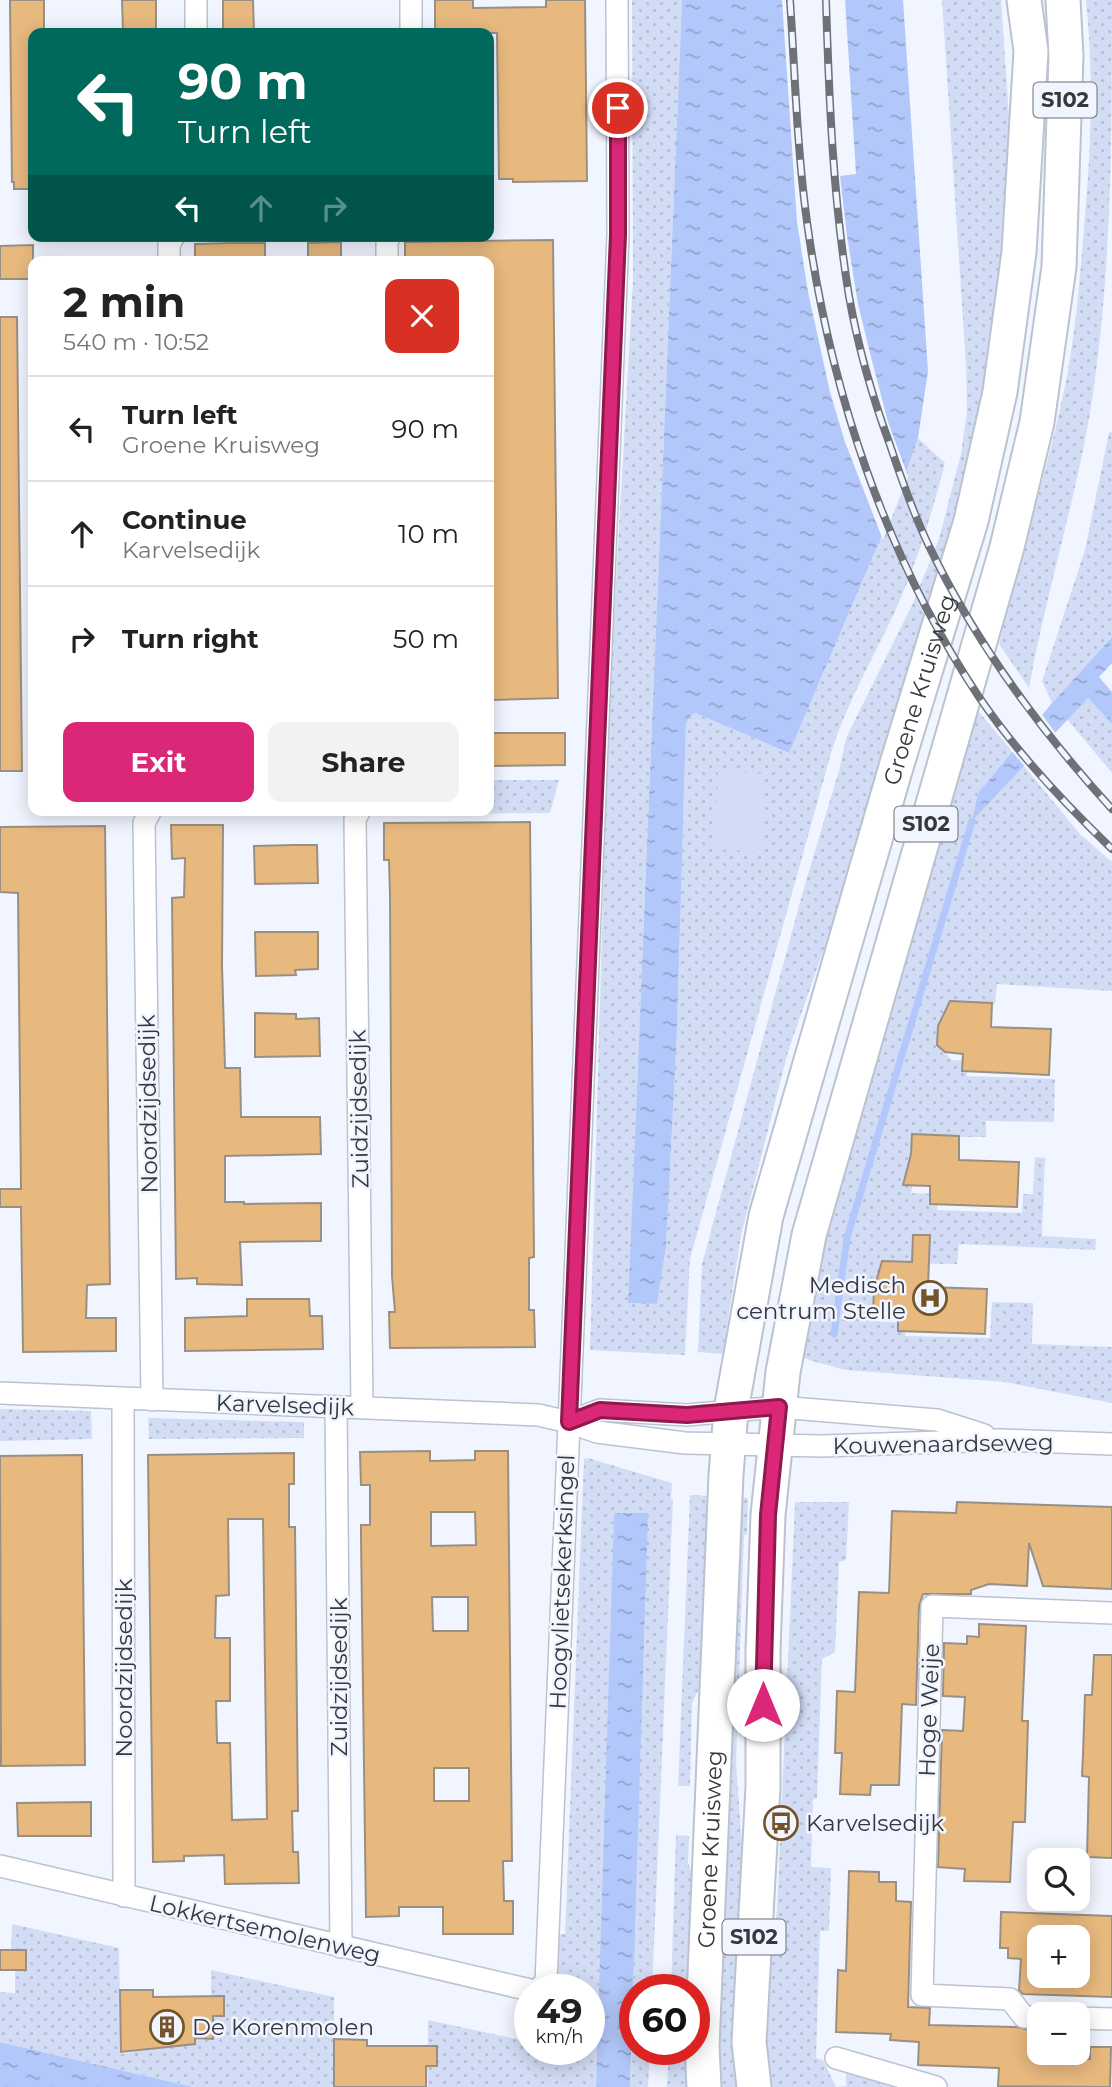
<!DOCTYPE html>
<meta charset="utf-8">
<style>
body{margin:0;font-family:Montserrat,sans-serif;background:#f2f2f2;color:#222;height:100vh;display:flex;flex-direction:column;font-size:26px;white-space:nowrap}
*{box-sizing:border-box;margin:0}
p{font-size:23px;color:#767676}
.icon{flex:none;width:38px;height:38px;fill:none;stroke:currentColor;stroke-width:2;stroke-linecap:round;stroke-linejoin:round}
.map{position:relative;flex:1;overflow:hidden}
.panel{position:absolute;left:28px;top:256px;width:466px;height:560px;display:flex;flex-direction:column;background:#fff;border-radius:14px;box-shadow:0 4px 18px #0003}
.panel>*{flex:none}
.top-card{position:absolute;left:28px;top:28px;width:466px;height:214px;border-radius:14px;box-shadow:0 4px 18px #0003;background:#00695c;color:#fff;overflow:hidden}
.tools{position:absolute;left:1027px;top:1848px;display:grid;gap:14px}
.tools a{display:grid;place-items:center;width:63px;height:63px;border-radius:14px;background:#fff;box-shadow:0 4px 18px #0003;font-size:35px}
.speed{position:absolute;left:514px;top:1974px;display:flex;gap:14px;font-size:35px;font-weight:700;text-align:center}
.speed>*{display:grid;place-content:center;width:91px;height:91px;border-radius:50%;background:#fff;box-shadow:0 4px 18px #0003;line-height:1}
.speed small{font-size:18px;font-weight:400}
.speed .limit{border:10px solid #d22;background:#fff;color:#111}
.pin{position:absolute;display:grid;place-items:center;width:60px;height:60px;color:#fff;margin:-30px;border:4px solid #fff;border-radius:50%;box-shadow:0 2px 7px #0007}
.me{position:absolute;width:77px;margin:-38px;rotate:0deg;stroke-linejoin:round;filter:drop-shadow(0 0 5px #0008)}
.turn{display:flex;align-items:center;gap:24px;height:147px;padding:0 35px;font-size:32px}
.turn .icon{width:91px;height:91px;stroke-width:2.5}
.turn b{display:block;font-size:49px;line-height:60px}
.lanes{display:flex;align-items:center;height:66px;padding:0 35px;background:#0003;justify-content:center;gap:35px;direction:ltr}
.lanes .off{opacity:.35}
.round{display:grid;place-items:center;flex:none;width:74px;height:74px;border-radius:14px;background:#f2f2f2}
.head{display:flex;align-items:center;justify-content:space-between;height:119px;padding:0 35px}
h1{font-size:42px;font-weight:700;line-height:52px}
.button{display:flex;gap:14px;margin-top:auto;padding:14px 35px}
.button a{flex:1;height:80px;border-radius:14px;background:#db2777;color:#fff;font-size:28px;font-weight:700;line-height:80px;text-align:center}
.button a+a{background:#f2f2f2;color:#222}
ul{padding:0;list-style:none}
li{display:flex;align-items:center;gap:21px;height:105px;padding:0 35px;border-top:2px solid #e0e0e0}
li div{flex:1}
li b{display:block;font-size:26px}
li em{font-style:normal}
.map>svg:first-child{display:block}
.grass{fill:url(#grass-dots)}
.park{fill:#d2ddf5}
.water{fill:url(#water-ripples)}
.pier{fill:#f1f5ff}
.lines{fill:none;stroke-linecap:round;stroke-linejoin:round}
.stream{stroke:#b3c8fa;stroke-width:7}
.building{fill:#e8b97f;stroke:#9a8f83;stroke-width:2;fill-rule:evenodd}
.street-casing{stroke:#bbc2d0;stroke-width:24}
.primary-casing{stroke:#bbc2d0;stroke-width:37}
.street{stroke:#fff;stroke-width:21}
.primary{stroke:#fff;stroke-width:33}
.rail-casing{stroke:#6e7178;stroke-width:8}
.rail{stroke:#f1f5ff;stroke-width:5;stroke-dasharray:16;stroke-linecap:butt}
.route-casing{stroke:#8e194d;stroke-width:18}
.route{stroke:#db2777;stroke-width:12}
.labels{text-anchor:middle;stroke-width:5;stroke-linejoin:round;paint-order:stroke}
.shield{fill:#f1f5ff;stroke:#6e7178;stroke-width:2}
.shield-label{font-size:21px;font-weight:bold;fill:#36383e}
.street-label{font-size:23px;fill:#36383e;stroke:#f1f5ff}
.poi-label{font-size:23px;fill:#36383e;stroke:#f1f5ff;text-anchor:start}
</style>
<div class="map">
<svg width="1112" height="2087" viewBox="0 0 1112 2087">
<defs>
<pattern id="grass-dots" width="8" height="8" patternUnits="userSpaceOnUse" patternTransform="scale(1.75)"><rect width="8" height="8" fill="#d2ddf5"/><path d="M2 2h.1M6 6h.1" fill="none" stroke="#b5bed3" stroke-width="1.8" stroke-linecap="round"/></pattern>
<pattern id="water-ripples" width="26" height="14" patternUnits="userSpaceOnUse" patternTransform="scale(1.75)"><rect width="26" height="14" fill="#b3c8fa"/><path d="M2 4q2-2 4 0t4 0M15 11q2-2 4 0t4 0" fill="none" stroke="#92a3cc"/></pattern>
</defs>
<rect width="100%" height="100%" fill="#f1f5ff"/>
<path class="grass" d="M632,0H682L628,1303L657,1304L666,1247L677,1031L686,724L690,716L695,713L789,753L894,507L918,438L945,463C933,510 919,556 900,600C877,653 846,702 830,757L690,1259L685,1355L590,1350L608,722L633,281Z
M942,0H1001L1012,162L992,354L970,466L855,859L788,1052L741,1235L723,1354L698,1352L702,1264L803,891L840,767L846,738L913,603L939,539L961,454L967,411L966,366Z
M1086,0H1112C1112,140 1112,280 1089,419C1073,509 1045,598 1029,688L999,644C1021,554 1049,466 1067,376C1076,327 1080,277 1084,228C1091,151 1094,77 1086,0Z
M1112,432V637L1052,703L1042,681L1085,550L1109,433Z
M1088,698L1112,724V773L1067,719Z
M973,705L1012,751L978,793L973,819L1023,765L1080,834L1112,862V991L997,984L995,1004L954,1003L941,1048L952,1060L967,1061V1076L1055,1079L1054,1122L986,1121V1137H918L917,1162L911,1193L937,1194V1210L1022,1213L1023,1194H1033L1035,1157L1045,1158L1042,1236L1096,1239L1095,1250L959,1244L957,1264L887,1263L880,1289L877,1321L905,1323V1336L990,1338L992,1302L1033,1303L1032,1344L1112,1347V1403L1005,1382L846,1370L812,1361L800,1356L821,1238Z
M488,780H559L550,813L380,814L383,810H488Z
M174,810H333L331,813L170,816Z
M0,1409L91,1411L92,1439L0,1441Z
M148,1418L304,1422V1438L149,1439Z
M588,1458L672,1483L671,1499L673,1500L652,1990H635V2029H633L634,1931L647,1513H614L600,2028H590V1990H553L555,1934H565L584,1459Z
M690,1495L710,1496L702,1682L692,1703L690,1786H678Z
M738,1498H748L747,1535H744L736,1762L745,1889L741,2087H716Z
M795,1502H849L846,1560L839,1562L835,1652L822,1659L817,1799H813L811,1867L831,1868L829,1931H820L816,2058L823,2060L836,2087L846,2086V2066L919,2087H768L763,2035L764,2001L777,1910Z
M676,1835L689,1836L688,1863L696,1883L693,1990H671Z
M12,1924L119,1948L121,2054L159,2048V2042L175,2046L195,2044V2037L213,2039V2017L224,2016V1996L211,1995V1970L334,1997V2087H193L0,2042V1992L15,1993V1971L26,1970V1950L11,1949Z
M428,2020L530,2042V2049H590V2041H599L596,2087H428L427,2067L438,2066V2045H428Z
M632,2042L635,2043V2049H650L648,2087H630Z
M669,2049H691L693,2087H667Z"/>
<path class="park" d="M718,771L765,774L762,852L715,849Z"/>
<path class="water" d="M682,0H903L928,371L918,438L894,507L789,753L695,713L690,716L686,724L677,1031L666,1247L657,1304L628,1303Z
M1112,637V663L1099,677L1112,692V724L1088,698L972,821L978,793L1052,703Z
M614,1513H648L630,2087H596Z
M0,2042L193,2087H0Z"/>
<path class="pier" d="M782,0H845L856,174L840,176L847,236L858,304L871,357L888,422L908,476L883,540L845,442L830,392L808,292L797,222Z
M1040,712L1057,735L1026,768L1010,749Z"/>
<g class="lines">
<path class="stream" d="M834,1334L847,1238L972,821"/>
</g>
<path class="building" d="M10,0H44V33H33V189H14V182H12Z
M122,0H156V33H123Z
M223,0H253L254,33H223Z
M435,0H473V8L546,7V0H585L587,181L513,182V179H499L497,33H435Z
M553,240L558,698L491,700L488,641V261H405V242Z
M341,242V261H308V243Z
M230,243H265V261H195V244Z
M33,245V279H0V246Z
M0,317H17L22,771H0Z
M491,733H565V765L491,766Z
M530,822L534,1257L529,1258V1310H534L535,1347L390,1348L389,1312H395L392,1276L390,895L389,860H384V823Z
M171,825H223L222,965L225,1068H240L241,1117H320L321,1154L225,1156V1202H244V1204L321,1203V1241L240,1242L242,1285L197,1284V1278L176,1279L172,898L184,897L185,858L172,859Z
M105,826L110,1284L87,1285L86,1318H116V1351L23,1352L21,1207H0V1189H21L18,893L0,892V827Z
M294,845H317L318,883L255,884L254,846Z
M255,932H318V969L295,970L296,975L256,976Z
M950,1001L992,1003L991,1027L1051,1029L1049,1075L962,1071L963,1054L945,1052L937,1045L938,1026Z
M255,1013L296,1014V1019L319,1018L320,1056L255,1057Z
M912,1134L959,1136V1160L1019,1162L1017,1207L930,1204V1186L903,1185L911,1154Z
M913,1235H930L928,1287L987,1289L985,1334L898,1331V1313L873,1312L874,1289L882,1261L912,1262Z
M247,1299H309L310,1316H322L323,1349L185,1351V1318L247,1316Z
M430,1451V1461L475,1460V1451H508L512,1861H503L504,1901H513V1934H443V1907H399V1916L366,1917L361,1536V1525H370V1485H361L360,1452ZM431,1512H475L476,1545L431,1546ZM432,1597H468V1631H433ZM434,1768H469V1801H434Z
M294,1453V1484H289V1527H295L298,1811H292L293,1852H298L299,1883L225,1884L224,1855L184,1856V1861L153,1862L148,1455ZM228,1519H263L267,1819L232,1820L230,1743H217L216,1701H230V1638H215L216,1596L229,1595Z
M82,1455L85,1765L1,1766L0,1456Z
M957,1502L1112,1507V1589L1043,1586L1029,1543L1027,1586L989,1584L971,1590V1594H923L919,1606L916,1705L902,1704L899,1785H871L870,1795L840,1794L842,1753H835L837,1691L855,1692L859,1592L889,1593L892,1511L956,1513Z
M979,1624L1026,1626L1022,1721H1028L1025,1822H1013L1010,1882L964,1881L965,1869L938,1867L942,1730L963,1731L965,1697L943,1696L944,1643L967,1644V1636L979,1637Z
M1094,1655H1112V1858L1087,1857L1089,1777L1082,1776L1083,1755L1085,1695H1092Z
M91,1802V1836H18L17,1803Z
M849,1871L879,1872V1882H896V1901L911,1902L908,2007L930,2008L929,2025L1016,2027L1031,2030L1030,2057L1090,2059V2047H1111L1110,2087L998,2086L999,2068L918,2065L919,2042L890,2040L891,2034L836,2032L838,1970L846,1971Z
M1001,1912L1112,1916V1997L1023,1994L1019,1990L1021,1959L1008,1958V1948H1000ZM1040,1937H1078V1979L1040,1978Z
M0,1950H26V1970H0Z
M120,1990H153V1997L224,1996V2016H213V2039L195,2038V2044L121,2052Z
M334,2039L367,2040V2046H437V2066H426V2087H334Z"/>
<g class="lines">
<g class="street-casing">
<path id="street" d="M196,0V33
M411,0V33
M169,261V245L174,236
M387,261V242L390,236
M151,810L144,823L152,1400
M360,810L355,819L362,1408
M0,1393L538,1415L569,1422L597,1432L685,1443L822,1446L1000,1440L1112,1444
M123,1398L124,1896
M336,1407L341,1947
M569,1422L600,1410L687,1415L779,1407L937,1420L984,1435
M0,1866L530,1990
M537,1990L546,1982L618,235L617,0
M1040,2017H1024L1010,1999L922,1995L932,1606L1112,1613
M1078,2018L1112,2019
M836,2058L936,2087"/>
</g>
<g class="primary-casing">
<g id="primary">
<path id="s1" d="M704,2087L702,2046L726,1475L731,1410L766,1216L896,767L971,521L1000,392L1019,252L1031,51L1024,0"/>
<path d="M754,2087L749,2042L763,1787V1650L768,1515L783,1372L809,1235L1007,547L1037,422L1059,267L1066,56L1063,0"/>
</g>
</g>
<use href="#street" class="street"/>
<use href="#primary" class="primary"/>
<g class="rail-casing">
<path id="rail" d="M790,0C795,74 797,149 807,222C830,390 885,556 979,697C1017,753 1064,803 1112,849
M826,0C829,99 833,199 849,296C858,347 872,396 890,445C901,478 913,512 928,544C975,642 1039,729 1112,809"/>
</g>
<use href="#rail" class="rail"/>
</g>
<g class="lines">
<g class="route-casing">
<path id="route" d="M618,108V235L569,1422L600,1410L687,1415L779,1407L768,1515L763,1705"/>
</g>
<use href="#route" class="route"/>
</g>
<defs>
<g id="hospital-ring" transform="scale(1.75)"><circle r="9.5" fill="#f1f5ff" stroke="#735329" stroke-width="1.5"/><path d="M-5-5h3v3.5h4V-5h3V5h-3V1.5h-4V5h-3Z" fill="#735329"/></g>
<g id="bus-ring" transform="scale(1.75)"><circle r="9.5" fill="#f1f5ff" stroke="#735329" stroke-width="1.5"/><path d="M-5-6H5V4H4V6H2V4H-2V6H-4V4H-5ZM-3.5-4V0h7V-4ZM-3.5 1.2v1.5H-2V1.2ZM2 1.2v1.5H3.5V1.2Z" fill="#735329"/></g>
<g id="building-ring" transform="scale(1.75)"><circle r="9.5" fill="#f1f5ff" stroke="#735329" stroke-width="1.5"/><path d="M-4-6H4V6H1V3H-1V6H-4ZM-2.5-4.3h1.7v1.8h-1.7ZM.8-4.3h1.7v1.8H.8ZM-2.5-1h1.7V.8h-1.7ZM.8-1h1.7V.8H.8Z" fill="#735329"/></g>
</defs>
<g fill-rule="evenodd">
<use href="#hospital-ring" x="930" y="1298"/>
<use href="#bus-ring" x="781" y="1823"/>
<use href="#building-ring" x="167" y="2027"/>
</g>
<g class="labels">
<g class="shield">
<rect x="1033.5" y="82.5" width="63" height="35" rx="5"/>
<rect x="894.5" y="806.5" width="63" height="35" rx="5"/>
<rect x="722.5" y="1919.5" width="63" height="35" rx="5"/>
</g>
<g class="shield-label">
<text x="1065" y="107">S102</text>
<text x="926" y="831">S102</text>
<text x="754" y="1944">S102</text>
</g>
<g class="street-label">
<text dy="8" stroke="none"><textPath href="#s1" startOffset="1423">Groene Kruisweg</textPath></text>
<text transform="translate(148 1104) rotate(-91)" y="8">Noordzijdsedijk</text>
<text transform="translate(359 1109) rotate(-91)" y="8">Zuidzijdsedijk</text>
<text transform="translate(285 1405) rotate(2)" y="8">Karvelsedijk</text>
<text transform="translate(943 1444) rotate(-1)" y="8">Kouwenaardseweg</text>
<text transform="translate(562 1582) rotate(-88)" y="8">Hoogvlietsekerksingel</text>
<text transform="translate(124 1668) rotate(-90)" y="8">Noordzijdsedijk</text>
<text transform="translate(339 1677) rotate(-90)" y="8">Zuidzijdsedijk</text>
<text transform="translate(929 1710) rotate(-88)" y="8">Hoge Weije</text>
<text dy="8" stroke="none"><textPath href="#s1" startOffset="238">Groene Kruisweg</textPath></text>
<text transform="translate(265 1929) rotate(13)" y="8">Lokkertsemolenweg</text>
</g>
<g class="poi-label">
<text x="906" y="1293" text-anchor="end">Medisch<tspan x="906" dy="26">centrum Stelle</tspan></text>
<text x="806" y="1831">Karvelsedijk</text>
<text x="192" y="2035">De Korenmolen</text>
</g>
</g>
</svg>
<div class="tools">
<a><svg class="icon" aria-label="search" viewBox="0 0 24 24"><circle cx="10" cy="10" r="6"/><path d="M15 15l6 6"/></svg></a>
<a>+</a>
<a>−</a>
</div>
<div class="speed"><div>49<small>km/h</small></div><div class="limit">60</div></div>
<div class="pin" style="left:618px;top:108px;background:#d93025"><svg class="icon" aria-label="arrive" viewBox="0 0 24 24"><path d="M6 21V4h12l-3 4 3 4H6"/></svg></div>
<svg class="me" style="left:763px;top:1705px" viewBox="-20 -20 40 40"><circle r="19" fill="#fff"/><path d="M0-13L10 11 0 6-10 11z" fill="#db2777"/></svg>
<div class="top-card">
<div class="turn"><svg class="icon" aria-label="left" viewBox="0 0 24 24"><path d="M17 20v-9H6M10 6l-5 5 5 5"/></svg><div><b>90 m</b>Turn left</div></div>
<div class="lanes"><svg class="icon" aria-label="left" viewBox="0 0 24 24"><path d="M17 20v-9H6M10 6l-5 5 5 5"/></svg><svg class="icon off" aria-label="ahead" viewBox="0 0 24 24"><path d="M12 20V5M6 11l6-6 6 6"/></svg><svg class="icon off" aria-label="right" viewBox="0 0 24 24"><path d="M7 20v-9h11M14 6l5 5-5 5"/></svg></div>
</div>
<section class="panel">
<div class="head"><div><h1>2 min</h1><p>540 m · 10:52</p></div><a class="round" style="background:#d93025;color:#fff"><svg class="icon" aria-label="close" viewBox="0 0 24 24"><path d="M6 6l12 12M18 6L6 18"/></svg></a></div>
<ul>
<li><svg class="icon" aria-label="left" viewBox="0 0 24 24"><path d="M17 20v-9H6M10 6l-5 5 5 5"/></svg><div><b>Turn left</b><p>Groene Kruisweg</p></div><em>90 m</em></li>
<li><svg class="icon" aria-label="ahead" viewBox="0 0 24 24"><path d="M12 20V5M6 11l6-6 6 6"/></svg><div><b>Continue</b><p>Karvelsedijk</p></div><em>10 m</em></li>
<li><svg class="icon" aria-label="right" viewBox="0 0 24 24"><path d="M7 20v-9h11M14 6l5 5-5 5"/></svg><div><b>Turn right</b></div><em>50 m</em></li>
</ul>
<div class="button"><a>Exit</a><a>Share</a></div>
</section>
</div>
